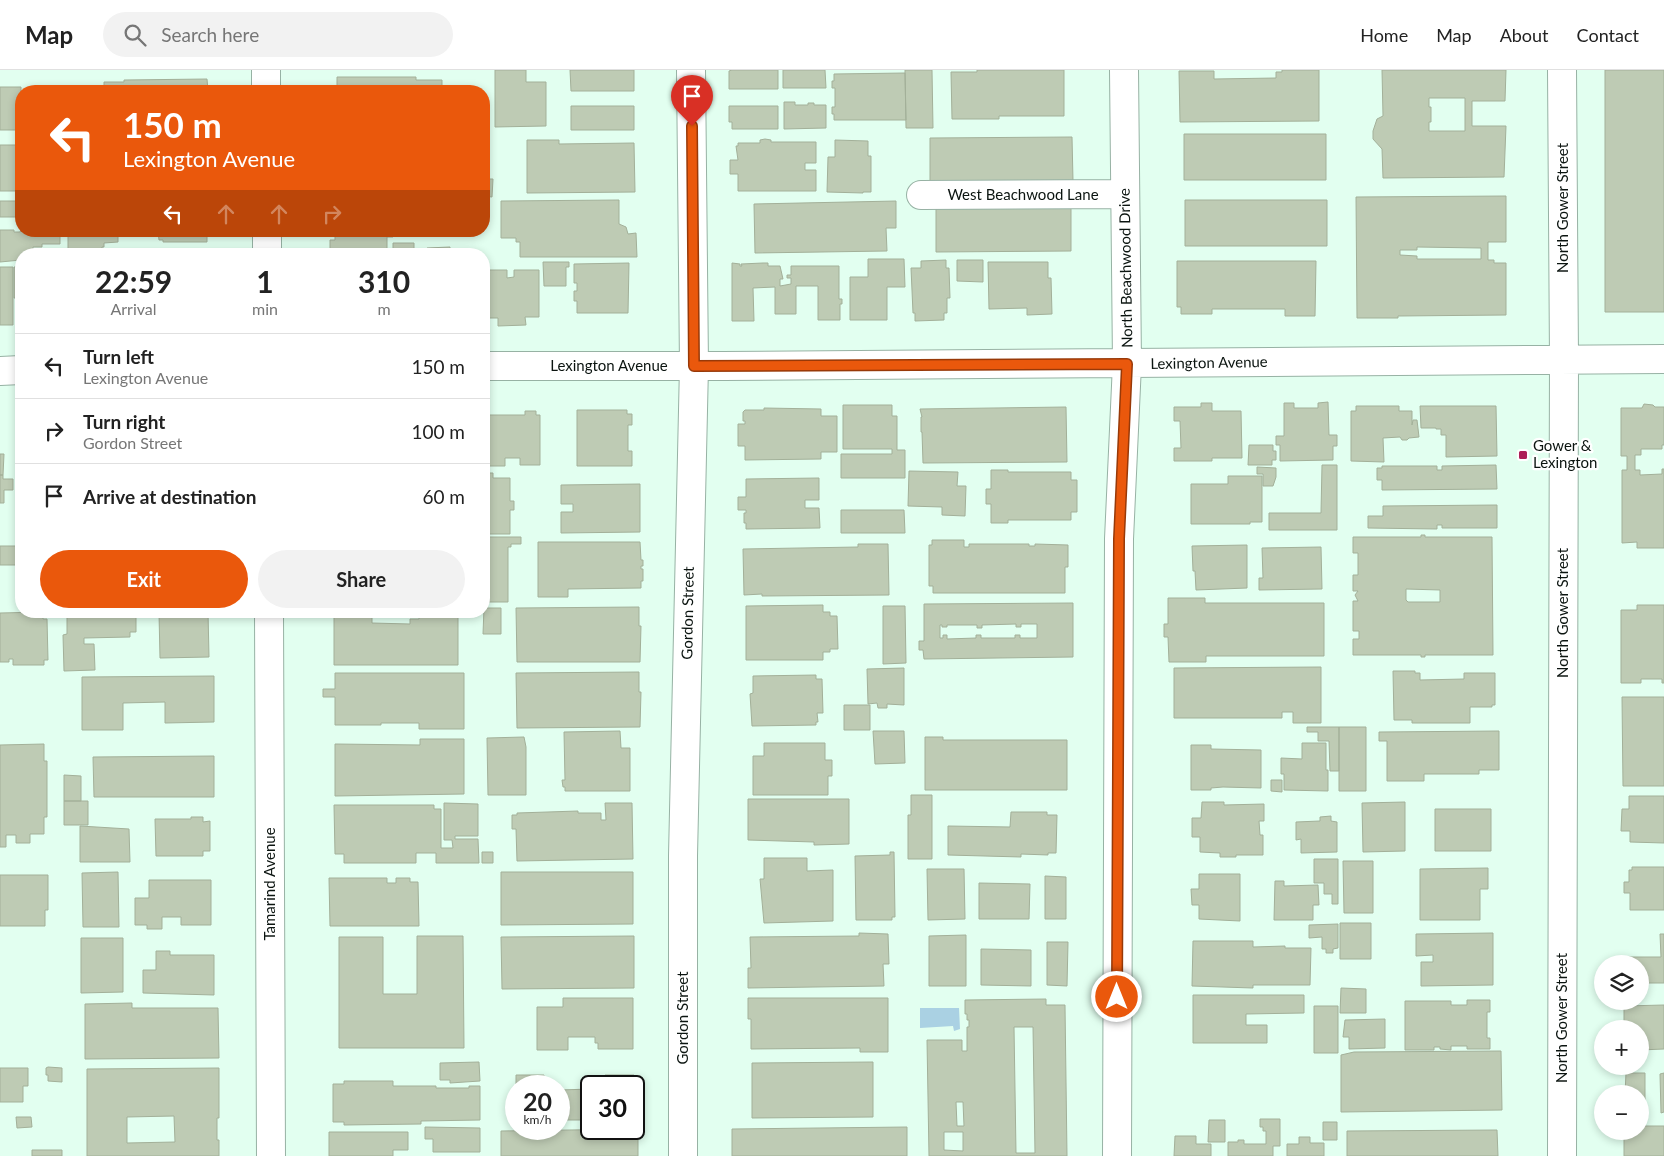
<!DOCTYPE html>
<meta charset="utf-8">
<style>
body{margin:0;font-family:Lato,sans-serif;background:#f2f2f2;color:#222;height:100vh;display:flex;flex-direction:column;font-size:19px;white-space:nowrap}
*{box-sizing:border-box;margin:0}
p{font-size:16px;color:#767676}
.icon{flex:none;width:28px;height:28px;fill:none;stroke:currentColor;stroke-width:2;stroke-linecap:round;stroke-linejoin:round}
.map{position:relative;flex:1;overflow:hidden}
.sheet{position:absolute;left:15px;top:178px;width:475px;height:370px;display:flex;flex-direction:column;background:#fff;border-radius:20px;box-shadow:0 2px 8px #0003}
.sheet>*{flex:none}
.banner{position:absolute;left:15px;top:15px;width:475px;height:152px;border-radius:20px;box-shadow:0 2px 8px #0003;background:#ea580c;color:#fff;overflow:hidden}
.controls{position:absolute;left:1594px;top:885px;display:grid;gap:10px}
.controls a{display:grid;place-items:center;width:55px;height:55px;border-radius:50%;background:#fff;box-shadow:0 2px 8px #0003;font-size:25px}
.speed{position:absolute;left:505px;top:1005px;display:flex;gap:10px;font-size:25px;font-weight:700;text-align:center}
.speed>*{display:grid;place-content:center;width:65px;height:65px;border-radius:50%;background:#fff;box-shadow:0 2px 8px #0003;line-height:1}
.speed small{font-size:12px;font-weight:400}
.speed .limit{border:2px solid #111;border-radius:8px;background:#fff;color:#111}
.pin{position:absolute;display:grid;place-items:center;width:42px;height:42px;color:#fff;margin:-51px -21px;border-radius:50% 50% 50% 0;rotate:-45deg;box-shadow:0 0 5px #0007}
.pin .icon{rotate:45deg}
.me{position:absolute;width:55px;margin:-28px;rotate:0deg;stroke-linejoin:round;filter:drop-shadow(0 0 4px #0008)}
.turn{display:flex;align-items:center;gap:18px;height:105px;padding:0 25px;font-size:22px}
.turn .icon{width:65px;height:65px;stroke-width:2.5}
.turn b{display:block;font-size:35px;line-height:42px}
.lanes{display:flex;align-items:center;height:48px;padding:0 25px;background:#0003;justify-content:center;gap:25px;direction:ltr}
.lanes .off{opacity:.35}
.eta{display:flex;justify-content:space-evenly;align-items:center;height:85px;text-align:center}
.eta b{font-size:30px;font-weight:700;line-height:35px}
.action{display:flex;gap:10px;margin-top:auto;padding:10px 25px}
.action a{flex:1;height:58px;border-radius:30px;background:#ea580c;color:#fff;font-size:20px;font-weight:700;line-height:58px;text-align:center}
.action a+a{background:#f2f2f2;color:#222}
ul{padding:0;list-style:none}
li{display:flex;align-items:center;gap:15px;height:65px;padding:0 25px;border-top:1px solid #e0e0e0}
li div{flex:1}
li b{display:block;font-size:19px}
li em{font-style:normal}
header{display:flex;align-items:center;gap:30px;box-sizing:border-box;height:70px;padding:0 25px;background:#fff;border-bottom:1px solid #e0e0e0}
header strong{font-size:24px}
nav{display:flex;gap:28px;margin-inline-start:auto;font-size:18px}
.search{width:350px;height:45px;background:#f2f2f2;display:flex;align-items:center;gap:12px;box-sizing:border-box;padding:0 18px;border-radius:28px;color:#767676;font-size:19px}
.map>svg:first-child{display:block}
.water{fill:#aad1e3}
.building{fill:#becbb4;stroke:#a3b099;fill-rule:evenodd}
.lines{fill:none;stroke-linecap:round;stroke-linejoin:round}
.minor-casing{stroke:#97b2a4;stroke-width:30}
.minor{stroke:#fff;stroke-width:28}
.route-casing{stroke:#983908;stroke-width:12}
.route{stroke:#ea580c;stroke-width:9}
.poi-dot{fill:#ad1e57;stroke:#fff;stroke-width:2}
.labels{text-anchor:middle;stroke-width:4.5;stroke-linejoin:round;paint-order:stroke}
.street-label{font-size:15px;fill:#0b1410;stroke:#fff}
.poi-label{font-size:15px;fill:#0b1410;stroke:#fff;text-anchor:start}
</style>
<header>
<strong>Map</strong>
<div class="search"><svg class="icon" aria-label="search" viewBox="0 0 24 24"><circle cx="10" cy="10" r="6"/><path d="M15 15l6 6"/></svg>Search here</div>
<nav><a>Home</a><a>Map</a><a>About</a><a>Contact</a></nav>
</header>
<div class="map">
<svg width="1664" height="1086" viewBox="0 0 1664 1086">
<rect width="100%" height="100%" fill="#e2fff0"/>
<path class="water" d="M920,938H959L960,959L954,961L953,956L920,958Z"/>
<path class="building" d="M495,0H526V12H546V56L495,57Z
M570,0H634V21H571Z
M732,0H778V19H729V1Z
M783,0H825L826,18H783Z
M905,0H932L933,58H906Z
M977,0H1064V46H999V49H952L951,2H977Z
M1282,0H1319V51L1180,52L1179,1H1214V9L1276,8V2H1282Z
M1382,0H1506L1505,31H1472V56H1506L1504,107L1383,108L1382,79L1373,69V61L1377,49L1383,46ZM1429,28H1465V61H1429V52H1431V37H1429Z
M1605,0H1664V242H1605Z
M905,3L906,50H834V44H832V37H835V18H832V11H834V4Z
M337,7H416V10H442V21H337Z
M207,9L208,21H104V12H124V10Z
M0,17H21V60H0Z
M784,32H795V35H808V33H814V35H826V58L784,59Z
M571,36H634V60H571Z
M729,36H778V59H732V52H729Z
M1184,64H1326V110H1184Z
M1072,67L1073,111L930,113V68Z
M765,69L771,70V72H816V93H805V100H816V121H738V104H730V90H738L736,76H738V73H760V70Z
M527,70H559V74L634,73L635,122L527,123Z
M835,70L868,71V86H871V122H863V123L827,122L828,87H835Z
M0,75H17L16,121H0Z
M484,109H493L492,127L484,126Z
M1506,126V172H1488V190H1494V193H1506V245L1398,246V248H1357L1356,127ZM1417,177L1481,178V189H1417V186L1400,185V180H1417Z
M619,130V154L626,157L628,164L636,163L637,187H520V172H516V168H501V131Z
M1185,130H1327V176H1185Z
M0,131H21V147H0Z
M896,131V158H886L887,181L755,183L754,134Z
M936,138H1071V181L936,182Z
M0,160H14V162H20L21,160V161H60V174H42V177H33V184H21V190L0,192Z
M68,161H118V172L104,173V177H102V184H68Z
M119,161H140V165H119Z
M158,161H213V164L207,165V172H163V170H159Z
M335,161H393V167H387V180H330V170H335Z
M393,173H414V184H393Z
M450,177V184H427V178Z
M141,179H165V184H141Z
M868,189H904L905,217H887V250H850V207H868Z
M946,190V198H949L950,228H947V243H944V250L915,251V243H913L911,198H921V191Z
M957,190H983V212L957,211Z
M1177,191H1316L1315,246H1285V239H1212V244H1181V237H1177Z
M543,192H569V197H566V216H544Z
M988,192H1048V208H1051L1052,244L1027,245V238L989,239Z
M629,193L628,243H577V231H574V221H577V213H574V194Z
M732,193L740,194V196H742L741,194L763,193H768V196H780L783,209H780V216L791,214V208H787V205H791V196H839V229H842V234H840V250H818V216H796V244H775V217L753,218L754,251H732Z
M0,197H13V255H0Z
M14,197H21V255H20V246H16V228H14Z
M484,200H507V208L514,207V200H539V247H525L526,255L498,256V248H484Z
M1328,332L1329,365H1337V376H1333V390L1280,391V375H1276V366H1284V333H1294V338H1318V333Z
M1201,333H1212V341H1241L1242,388H1212V391H1174V378H1181L1180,351H1174V337H1201Z
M1644,334L1653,335L1655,337H1664V375H1662V379H1641V385H1635V400H1640V405L1662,404V399H1664V478H1637V472L1622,473V400H1627V386H1621V338H1642Z
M843,335H892V346H897V380H905V408H841V384H892V379H843Z
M1356,336H1399V341H1412V355L1413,350H1417L1419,367L1409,368L1407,370H1402L1400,367L1383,368L1384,392L1351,391V341H1356Z
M1420,336H1496L1497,386L1446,387V365H1441V359H1436V358H1421Z
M1066,337L1067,392L923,393L922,362H921V347H922L920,339Z
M764,338L821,339V346H837V382H821V389L745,390V376H738V354H745V351H743V342L745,340H764Z
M577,340H627V344H632V355H628V381H632V396H577Z
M525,341H536V345H540V395H520V388H505V396H484V345H525Z
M1249,375H1273V381H1276V390H1272V395H1248Z
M0,384H4L3,405H0Z
M1322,395H1337V460H1269V443H1321Z
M1496,395L1497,419L1382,420V410H1377V398H1382V396H1437V400H1442V396Z
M1257,397L1276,398V407L1273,416H1263V404H1257Z
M991,400H1008V402H1071V410H1077V442H1071V450H1008V453H991V434H986V419H991Z
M909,401L958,402L957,416H966L965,446L942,445V437L908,436Z
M486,403H493V408H510V431H514V440H510V464H486V454H484V439H486Z
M0,405H3V409H13V420H4V433H0Z
M1228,406H1262V452H1250V454H1191V414H1228Z
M819,408V430H805V438H819L820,458L746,459V453H744V443H746V440H738V427H746V409Z
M640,414V462L561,463V442H573V434H561V415Z
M1497,435V458H1442V455H1437V459L1368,458V446H1383V436Z
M841,440H904L905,463H841Z
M1421,465H1425V467H1492L1493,585H1425V587H1421V585H1353V569H1359V561H1353V531H1358L1355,525L1358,521H1353V505H1358V483H1353V467H1421ZM1406,519L1440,520V532H1408L1406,530Z
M484,467H521V474H511V477H508V532H484Z
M932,470H964V477H969V474H1029V476H1035V474L1068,475V497H1065V523H933V516H929V475H932Z
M538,472H640L641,490H643V496H641V499H643V511H641V518L568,519V527H538Z
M858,474H888L889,525L762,526V524L744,525L743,479L858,477Z
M1247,475V518L1196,520L1195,501H1193L1192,476Z
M0,476H21V520L16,519V495H0Z
M1321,477L1322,519L1259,520V508H1263L1262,478Z
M1168,528H1205V533H1324V586H1206V592H1169L1168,567H1164V554H1168Z
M1073,533V587L924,589L923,580H919V571H924V534ZM1016,554V557H1021V554H1037V568H1020V565H1015V568H981V565H976V568L947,569V565H943V568H940V555H942V557H947V555H977V558H982V555Z
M823,535V542H830V546H837L838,579H830V582H823V590H746V536Z
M1637,535H1664V613H1662V609H1641V613H1621V540H1637Z
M883,536H905L906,593L883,594Z
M639,537V556H641L640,592H517L516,538Z
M484,538H501V564H483Z
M67,541H129L130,544H136V562H130V567L84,568V574H94L95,600L64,601L63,565L67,564Z
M43,542V549H47L48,590H44V595H13V589H9V592H0V543Z
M208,542L209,587L160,588L159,543Z
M334,545H372V553L410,554V549H419V547H458V595H334Z
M1321,597V653H1293V642H1282V648H1174V598Z
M904,598V635L887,634V638H878L877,633L868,634L867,599Z
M1393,601H1415V603H1420V610L1464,609V603H1495V635H1492V637H1470V653H1412V650H1394Z
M639,602V622H641L640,657L517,658L516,603Z
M335,603H464V659H419V653H381V655H335V627H323V619H335Z
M816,605V609H822L823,643H817L818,652H816V655L752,656L750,624L753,623V606Z
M214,606V652L165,653V632L123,633V660H82V607Z
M1622,627H1664V716H1623Z
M844,635H870V660H844Z
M1307,657H1339V701H1330L1329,671H1318V662H1307Z
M1339,657H1366V721H1339Z
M620,661L621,678H630V721H565V717H563L562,710H565L564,662Z
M873,661H904L905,693L875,694Z
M1499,661V700H1479V704H1424V711H1387V671H1379V662Z
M524,667L526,677V725H488L487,668Z
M925,667H943V670H1067V720H925Z
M420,669H464V724L335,726V674L420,675Z
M764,673H825V690H832V706H828V725H753V686H764Z
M1302,673H1326V700H1328V721L1284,720V704H1281V688L1302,689Z
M44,674V691H47V747H44V764H30V773H16V765H6V777H0V675Z
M1191,675H1211V679L1261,680V718L1223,717L1211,718V720H1191Z
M214,686V727H94L93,687Z
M64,705L81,706V731H64Z
M1271,710H1282V722L1271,721Z
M911,725H932V789H908V745H911Z
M1629,726H1664V773L1630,772V761H1621L1622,739H1629Z
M748,729H849V774L814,775V772L748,770Z
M64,731H88V755H64Z
M1202,732H1224V735L1264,734V751H1259L1260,765H1263V785H1236V787H1220V783L1200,782V767H1192V748H1201Z
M1405,732V781L1363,782L1362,733Z
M444,733L478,734V766H455V769H478L479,793H436V783H416V793H344V784H335L334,735H434V739H441V778H453L452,770H444Z
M605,733H632L633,789L517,791L516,759H512V745H517V743L578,741V743H601V750H606Z
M1435,739H1491V781H1435Z
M1011,742H1047V745H1057L1056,783H1048V785L1021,784V787L948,785V756L1010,757Z
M1331,746V751L1337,752V782L1301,783V769L1296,770V752L1320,751V747Z
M191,747H203V752L210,751V781H203V786H156L155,749H191Z
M80,756L129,759L130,792H80Z
M482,782H493V793H482Z
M890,782H894L895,847H892V850H856L855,786L890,785Z
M764,788H807V801L833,800V851L764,853L760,809H764Z
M1314,789H1338V834H1332V824H1324V813H1314Z
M1343,791H1373V843H1344Z
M1632,797H1664V840H1630V823H1624V812H1629V800H1632Z
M1488,798V819H1480V850H1420V799Z
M927,799H964L965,849L928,850Z
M118,802L119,857H83L82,803Z
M501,802H633V854L501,855Z
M1199,804H1240V851L1199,849V835H1192L1191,819H1199Z
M0,805H48V840H45V856H0Z
M1045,806L1066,807V849H1045Z
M329,808H387V813H396V808H410V812H418L419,856H330Z
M149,810H211V855H181V847H162V859H147V855H135V828H149Z
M1275,811H1284V816L1318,815L1319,835H1313V850H1274Z
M979,813L1030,814L1029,849H979Z
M1340,853H1371V889H1340Z
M1338,854V878L1333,879V883H1326V879H1322V867L1309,868V855Z
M859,863L888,864L889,894H883L884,916L748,918V898H751L750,867L859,866Z
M1493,863V915L1421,916V892H1433V885L1416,886V864Z
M1660,864H1664V913H1640V894H1627V887H1661Z
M966,865V916H929V866Z
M417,866H463L464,978H339V867H383V924H417Z
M634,866V918L502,919L501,867Z
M81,868H123V922L81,923Z
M1193,871H1253V877L1285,876V878H1311L1310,915H1253V918L1192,916Z
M1047,872H1068L1067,916L1047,915Z
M981,879L1031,880V916L981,915Z
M156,881H170V885H214V925L143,923V900H156Z
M1341,918L1366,919V943H1340Z
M1193,925H1304V943L1246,944V955H1267V973H1193Z
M563,928H633V979H598V973H595V967H568V980H537V937H563Z
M748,928H888V982H860V978L751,979V949H748Z
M1046,929V935H1065L1067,1086H929L927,970H962V981H967V957H969V950H967V944H965V930ZM1014,957H1033L1035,1083H1016ZM956,1032H963L964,1056H957ZM944,1062H963V1081L944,1080Z
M1467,930H1490V942H1487V968H1490V979H1467V976H1451V980L1440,979V977H1434V980H1405V931H1451V935H1467Z
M132,933V938H218L219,988L85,989V934Z
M1664,935V979L1640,980V959H1624V936Z
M1314,936H1338V983H1314Z
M1385,949V978L1349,979V967H1343L1345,950Z
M1501,981L1502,1040L1341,1042V985L1354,982Z
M479,992L480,1011L450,1013V1010H440V993Z
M873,992V1047L752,1048V993Z
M48,997L62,998V1012L48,1011V1005H46V998Z
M0,998H28V1016H23V1032H0Z
M219,998V1048H217V1070H219V1086H87V999ZM174,1046L175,1072L127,1073V1047Z
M1626,1003H1645V1044H1640V1024H1625Z
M1664,1003V1042L1661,1043L1660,1004Z
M516,1005H544V1012H551V1016H516V1028Z
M605,1005H634L635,1043L634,1016H599V1011H605Z
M344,1011H393V1016H436V1018H469V1016H480V1050L421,1051V1054L344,1055V1052H333V1014H344Z
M591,1019V1050H559V1020Z
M16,1047H31L32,1057L17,1058Z
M1260,1049H1280V1076H1273V1086H1228V1072H1238V1070H1244V1074H1266V1061H1263V1057H1260Z
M1209,1050H1225V1072H1208Z
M1323,1052H1337V1070H1323Z
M1643,1056H1664V1086H1624V1061H1640V1057Z
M425,1057L480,1058V1082H433V1069H425Z
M907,1057V1086H732V1059Z
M638,1059V1086H501V1061Z
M1497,1060L1498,1086H1347V1061Z
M329,1062H408V1080H393V1086H329Z
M1175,1066H1196V1074H1211V1086H1174Z
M1299,1067H1310V1073H1324V1086H1287V1074H1299Z
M32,1080H62V1086H32Z"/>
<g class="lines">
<g class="minor-casing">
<path id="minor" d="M266,0V21
M1562,0L1564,289L1562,1086
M921,125L1125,124
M267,161V184
M484,296H723L1664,289
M0,301L21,300
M269,541L271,1086
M683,1086V786L694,296L691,0
M1117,1086L1119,469L1127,294L1124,0"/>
</g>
<use href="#minor" class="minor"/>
</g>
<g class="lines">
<g class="route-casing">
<path id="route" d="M692,56L694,296L1127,294L1119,469L1117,927"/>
</g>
<use href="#route" class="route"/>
</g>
<rect class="poi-dot" x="1518" y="380" width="10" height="10" rx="2.5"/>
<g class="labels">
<g class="street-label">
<text x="1023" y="130">West Beachwood Lane</text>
<text transform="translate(1563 138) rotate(-90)" y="5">North Gower Street</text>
<text transform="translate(1126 198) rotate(-91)" y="5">North Beachwood Drive</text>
<text transform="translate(1209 293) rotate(-1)" y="5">Lexington Avenue</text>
<text x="609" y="301">Lexington Avenue</text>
<text transform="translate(688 543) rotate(-89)" y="5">Gordon Street</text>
<text transform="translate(1563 543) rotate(-90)" y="5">North Gower Street</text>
<text transform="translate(270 814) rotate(-90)" y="5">Tamarind Avenue</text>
<text transform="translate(683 948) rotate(-90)" y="5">Gordon Street</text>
<text transform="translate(1562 948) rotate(-90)" y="5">North Gower Street</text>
</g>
<g class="poi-label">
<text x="1533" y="381">Gower &amp;<tspan x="1533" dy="17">Lexington</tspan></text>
</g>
</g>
</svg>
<div class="controls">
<a><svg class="icon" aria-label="layers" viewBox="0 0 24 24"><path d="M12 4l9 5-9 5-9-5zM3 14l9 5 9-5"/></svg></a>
<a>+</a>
<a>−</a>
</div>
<div class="speed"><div>20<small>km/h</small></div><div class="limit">30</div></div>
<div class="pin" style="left:692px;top:56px;background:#d93025"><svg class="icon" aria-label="arrive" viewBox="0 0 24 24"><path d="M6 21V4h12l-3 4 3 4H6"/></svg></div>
<svg class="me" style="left:1117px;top:927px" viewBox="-20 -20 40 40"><circle r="17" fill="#ea580c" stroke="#fff" stroke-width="3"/><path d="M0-11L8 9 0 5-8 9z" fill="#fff"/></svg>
<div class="banner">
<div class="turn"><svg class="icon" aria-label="left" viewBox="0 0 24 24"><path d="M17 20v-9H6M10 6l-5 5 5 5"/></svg><div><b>150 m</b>Lexington Avenue</div></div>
<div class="lanes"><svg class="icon" aria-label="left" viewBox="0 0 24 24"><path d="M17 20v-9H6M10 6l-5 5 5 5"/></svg><svg class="icon off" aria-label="ahead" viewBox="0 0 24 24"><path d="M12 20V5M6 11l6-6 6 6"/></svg><svg class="icon off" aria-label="ahead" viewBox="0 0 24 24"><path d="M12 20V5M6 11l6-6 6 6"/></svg><svg class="icon off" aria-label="right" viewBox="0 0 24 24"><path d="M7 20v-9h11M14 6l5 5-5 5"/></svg></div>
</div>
<section class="sheet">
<div class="eta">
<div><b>22:59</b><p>Arrival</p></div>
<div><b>1</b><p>min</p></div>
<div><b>310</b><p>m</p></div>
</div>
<ul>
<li><svg class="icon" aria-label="left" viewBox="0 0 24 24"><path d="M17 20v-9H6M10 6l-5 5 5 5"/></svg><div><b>Turn left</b><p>Lexington Avenue</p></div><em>150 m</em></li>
<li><svg class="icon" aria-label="right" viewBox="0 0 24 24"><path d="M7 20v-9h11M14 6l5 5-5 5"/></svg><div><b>Turn right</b><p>Gordon Street</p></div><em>100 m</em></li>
<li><svg class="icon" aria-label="arrive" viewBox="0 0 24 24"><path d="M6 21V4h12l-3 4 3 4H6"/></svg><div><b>Arrive at destination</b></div><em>60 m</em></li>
</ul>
<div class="action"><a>Exit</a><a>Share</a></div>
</section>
</div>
